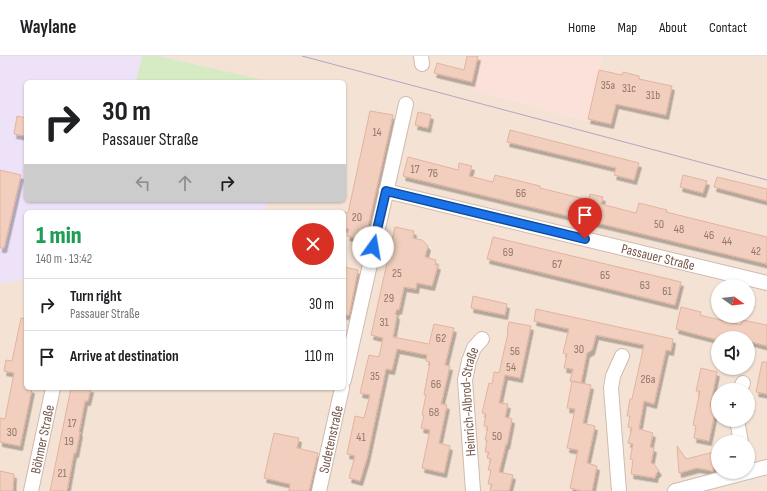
<!DOCTYPE html>
<meta charset="utf-8">
<style>
body{margin:0;font-family:"Sofia Sans Condensed",sans-serif;background:#f2f2f2;color:#202124;height:100vh;display:flex;flex-direction:column;font-size:15px;white-space:nowrap}
*{box-sizing:border-box;margin:0}
p{font-size:13px;color:#757577}
.icon{flex:none;width:22px;height:22px;fill:none;stroke:currentColor;stroke-width:2;stroke-linecap:round;stroke-linejoin:round}
.map{position:relative;flex:1;overflow:hidden}
.drawer{position:absolute;left:24px;top:154px;width:322px;height:180px;display:flex;flex-direction:column;background:#fff;border-radius:6px;box-shadow:0 1px 3px #0004}
.drawer>*{flex:none}
.banner{position:absolute;left:24px;top:24px;width:322px;height:122px;border-radius:6px;box-shadow:0 1px 3px #0004;background:#fff;color:#202124;overflow:hidden}
.needle{width:26px;rotate:105deg}
.tools{position:absolute;left:711px;top:223px;display:grid;gap:8px}
.tools a{display:grid;place-items:center;width:44px;height:44px;border-radius:50%;background:#fff;box-shadow:0 1px 3px #0004;font-size:20px}
.pin{position:absolute;display:grid;place-items:center;width:34px;height:34px;color:#fff;margin:-41px -17px;border-radius:50% 50% 50% 0;rotate:-45deg;box-shadow:0 0 4px #0007}
.pin .icon{rotate:45deg}
.me{position:absolute;width:44px;margin:-22px;rotate:13deg;stroke-linejoin:round;filter:drop-shadow(0 0 3px #0008)}
.turn{display:flex;align-items:center;gap:14px;height:84px;padding:0 12px;font-size:18px}
.turn .icon{width:52px;height:52px;stroke-width:2.5}
.turn b{display:block;font-size:28px;line-height:34px}
.lanes{display:flex;align-items:center;height:38px;padding:0 12px;background:#0003;justify-content:center;gap:20px;direction:ltr}
.lanes .off{opacity:.35}
.round{display:grid;place-items:center;flex:none;width:42px;height:42px;border-radius:21px;background:#f2f2f2}
.overview{display:flex;align-items:center;justify-content:space-between;height:68px;padding:0 12px}
h1{font-size:24px;font-weight:800;line-height:30px;color:#1e9e55}
ul{padding:0;list-style:none}
li{display:flex;align-items:center;gap:12px;height:52px;padding:0 12px;border-top:1px solid #e0e0e0}
li div{flex:1}
li b{display:block;font-size:15px}
li em{font-style:normal}
header{display:flex;align-items:center;gap:24px;box-sizing:border-box;height:56px;padding:0 20px;background:#fff;border-bottom:1px solid #e0e0e0}
header strong{font-size:19px}
nav{display:flex;gap:22px;margin-inline-start:auto;font-size:14px}
.map>svg:first-child{display:block}
.residential{fill:#f4e3d4;fill-rule:evenodd}
.commercial{fill:#fce1da}
.education{fill:#eee2f8}
.green{fill:#d6eac4}
.building{fill:#f1cebd;stroke:#e4b39e;filter:url(#shadow)}
.lines{fill:none;stroke-linecap:round;stroke-linejoin:round}
.minor-casing{stroke:#d0baaf;stroke-width:16}
.minor{stroke:#fff;stroke-width:14}
.tram{stroke:#b3a4c6;stroke-width:1}
.route-casing{stroke:#114b97;stroke-width:10}
.route{stroke:#1a73e8;stroke-width:7}
.labels{text-anchor:middle;stroke-width:3.5;stroke-linejoin:round;paint-order:stroke}
.number-label{font-size:12px;fill:#947468}
.street-label{font-size:14px;fill:#75564b;stroke:#fff6ec}
</style>
<header>
<strong>Waylane</strong>
<nav><a>Home</a><a>Map</a><a>About</a><a>Contact</a></nav>
</header>
<div class="map">
<svg width="767" height="435" viewBox="0 0 767 435">
<defs>
<filter id="shadow"><feDropShadow dx="2.5" dy="4.5" stdDeviation="0" flood-color="#0004"/></filter>
</defs>
<rect width="100%" height="100%" fill="#fcf1e6"/>
<path class="residential" d="M0,0H478L471,33L587,65L602,0H767V435H0ZM26,26H344V144H26ZM26,156H344V332H26ZM718,230H748V260H718ZM718,282H748V312H718ZM718,334H748V364H718ZM718,386H748V416H718Z"/>
<path class="commercial" d="M478,0H602L587,65L471,33Z"/>
<path class="education" d="M0,0H158L272,26H26V144H268L266,156H26V223L0,228Z"/>
<path class="green" d="M142,0H158L272,26H136Z"/>
<path class="building" d="M467,0H478L472,26L434,17L437,7L464,14Z
M599,14L622,19L623,16L639,20V23L672,30L666,59L616,48L611,68L588,63Z
M370,55L393,59L365,184L347,180L349,173L344,172V156L348,157Z
M418,56L431,59L428,72L415,69Z
M17,60L26,62V80L14,78Z
M510,74L639,107L634,124L614,119L616,112L507,86Z
M408,101L458,114L459,107L472,110L469,120L493,126L495,119L540,130V132L589,144L590,138L603,141L601,148L636,157L639,147L667,154L666,156L767,181V208L403,120Z
M0,114L21,119L4,192H0Z
M683,119L707,125L703,137L680,131Z
M717,121L767,133V145L714,131Z
M395,171L414,175L413,182L422,184L428,190L425,201L436,204L435,209H438L432,230L417,227L416,233L404,231L399,254L397,253L395,258L397,259L393,281L429,288L434,268L454,272L445,309L450,310L441,348L447,349L439,387L450,390L444,417L422,412L430,374L421,372L424,359H422L426,339H424L425,333L430,306L426,305L427,299L397,293L392,314L386,313L367,402L360,425L349,422L355,400L347,398L355,360L364,362L370,339L360,337L369,299L379,301L383,282L371,279Z
M493,181L681,226L675,249L487,203Z
M344,211L358,214L349,259H344Z
M473,240L507,248L505,259L471,252Z
M681,251L701,256L700,259L741,269L742,264L767,269V290L748,285V282H718V284L676,273Z
M536,253L673,283L671,295L666,294L654,348L644,345L639,373L653,377L650,391L654,392L651,407L654,408L659,415L656,418L655,422L631,418L633,404L630,403L633,388L628,387L632,372L628,371L630,360H627L630,343H632L644,289L596,279L592,294L587,297L581,327L570,325L573,313L564,312L567,298L563,297L569,273L534,265Z
M21,262L26,263V332L32,333L20,390L0,386V362L5,363L14,317L4,315L6,304L12,305Z
M509,266L531,270L520,322L505,319L499,347L508,348L505,361L512,363L507,389L506,388L499,416L513,419L509,435H490L492,428H488L491,414H488L491,403L487,402L489,396H485L487,384H485L488,371L484,370L486,358L482,357L489,327L492,328L494,316L499,317L508,277L507,276Z
M762,306H767V338L756,336Z
M701,312L717,316L710,350L716,351L709,385L694,382L696,370L693,369L700,335H696Z
M572,325L591,329L583,367L595,370L587,407L597,410L592,435H582L570,432L578,394L567,392L575,353L567,352Z
M71,332H91L88,345H85L79,376H80L76,397H74L67,435H50Z
M274,377L299,382L297,392L318,397L309,435H289L290,428L264,422Z
M677,390L686,403L718,395V410L714,409L713,415L697,412L679,417Z
M0,415L14,418L13,435H0Z"/>
<g class="lines">
<g class="minor-casing">
<g id="minor">
<path d="M421,0L422,8"/>
<path id="s1" d="M386,135L767,227"/>
<path d="M344,324L406,48"/>
<path d="M740,334L743,327"/>
<path d="M737,364L741,386"/>
<path id="s2" d="M31,435L53,332"/>
<path id="s3" d="M319,435L342,332"/>
<path id="s4" d="M473,435L465,324L469,305L474,292L482,283"/>
<path d="M619,435L611,332L613,320L622,300"/>
<path d="M675,435L767,411"/>
</g>
</g>
<use href="#minor" class="minor"/>
<path class="tram" d="M302,0L767,124"/>
</g>
<g class="lines">
<g class="route-casing">
<path id="route" d="M373,191L386,135L585,183"/>
</g>
<use href="#route" class="route"/>
</g>
<g class="labels">
<g class="number-label">
<text x="608" y="33">35a</text>
<text x="629" y="36">31c</text>
<text x="653" y="43">31b</text>
<text x="377" y="80">14</text>
<text x="415" y="117">17</text>
<text x="433" y="121">76</text>
<text x="521" y="141">66</text>
<text x="357" y="165">20</text>
<text x="659" y="172">50</text>
<text x="679" y="177">48</text>
<text x="709" y="183">46</text>
<text x="727" y="189">44</text>
<text x="756" y="199">42</text>
<text x="508" y="200">69</text>
<text x="557" y="212">67</text>
<text x="397" y="221">25</text>
<text x="605" y="223">65</text>
<text x="645" y="233">63</text>
<text x="667" y="239">61</text>
<text x="389" y="246">29</text>
<text x="384" y="270">31</text>
<text x="441" y="286">62</text>
<text x="579" y="297">30</text>
<text x="515" y="299">56</text>
<text x="511" y="315">54</text>
<text x="375" y="324">35</text>
<text x="648" y="327">26a</text>
<text x="436" y="332">66</text>
<text x="434" y="360">68</text>
<text x="72" y="371">17</text>
<text x="12" y="380">30</text>
<text x="497" y="384">50</text>
<text x="361" y="385">41</text>
<text x="69" y="389">19</text>
<text x="62" y="421">21</text>
</g>
<g class="street-label">
<text dy="5" stroke="none"><textPath href="#s1" startOffset="280">Passauer Straße</textPath></text>
<text dy="5" stroke="none"><textPath href="#s4" startOffset="90">Heinrich-Albrod-Straße</textPath></text>
<text dy="5" stroke="none"><textPath href="#s2" startOffset="53">Böhmer Straße</textPath></text>
<text dy="5" stroke="none"><textPath href="#s3" startOffset="53">Sudetenstraße</textPath></text>
</g>
</g>
</svg>
<div class="tools">
<a><svg class="needle" viewBox="-14 -14 28 28"><path d="M0-13l5 13h-10z" fill="#e53935"/><path d="M0 13l5-13h-10z" fill="#757577"/></svg></a>
<a><svg class="icon" aria-label="sound" viewBox="0 0 24 24"><path d="M4 9h4l5-4v14l-5-4H4zM17 9q2 3 0 6"/></svg></a>
<a>+</a>
<a>−</a>
</div>
<div class="pin" style="left:585px;top:183px;background:#d93025"><svg class="icon" aria-label="arrive" viewBox="0 0 24 24"><path d="M6 21V4h12l-3 4 3 4H6"/></svg></div>
<svg class="me" style="left:373px;top:191px" viewBox="-20 -20 40 40"><circle r="19" fill="#fff"/><path d="M0-13L10 11 0 6-10 11z" fill="#1a73e8"/></svg>
<div class="banner">
<div class="turn"><svg class="icon" aria-label="right" viewBox="0 0 24 24"><path d="M7 20v-9h11M14 6l5 5-5 5"/></svg><div><b>30 m</b>Passauer Straße</div></div>
<div class="lanes"><svg class="icon off" aria-label="left" viewBox="0 0 24 24"><path d="M17 20v-9H6M10 6l-5 5 5 5"/></svg><svg class="icon off" aria-label="ahead" viewBox="0 0 24 24"><path d="M12 20V5M6 11l6-6 6 6"/></svg><svg class="icon" aria-label="right" viewBox="0 0 24 24"><path d="M7 20v-9h11M14 6l5 5-5 5"/></svg></div>
</div>
<section class="drawer">
<div class="overview"><div><h1>1 min</h1><p>140 m · 13:42</p></div><a class="round" style="background:#d93025;color:#fff"><svg class="icon" aria-label="close" viewBox="0 0 24 24"><path d="M6 6l12 12M18 6L6 18"/></svg></a></div>
<ul>
<li><svg class="icon" aria-label="right" viewBox="0 0 24 24"><path d="M7 20v-9h11M14 6l5 5-5 5"/></svg><div><b>Turn right</b><p>Passauer Straße</p></div><em>30 m</em></li>
<li><svg class="icon" aria-label="arrive" viewBox="0 0 24 24"><path d="M6 21V4h12l-3 4 3 4H6"/></svg><div><b>Arrive at destination</b></div><em>110 m</em></li>
</ul>
</section>
</div>
